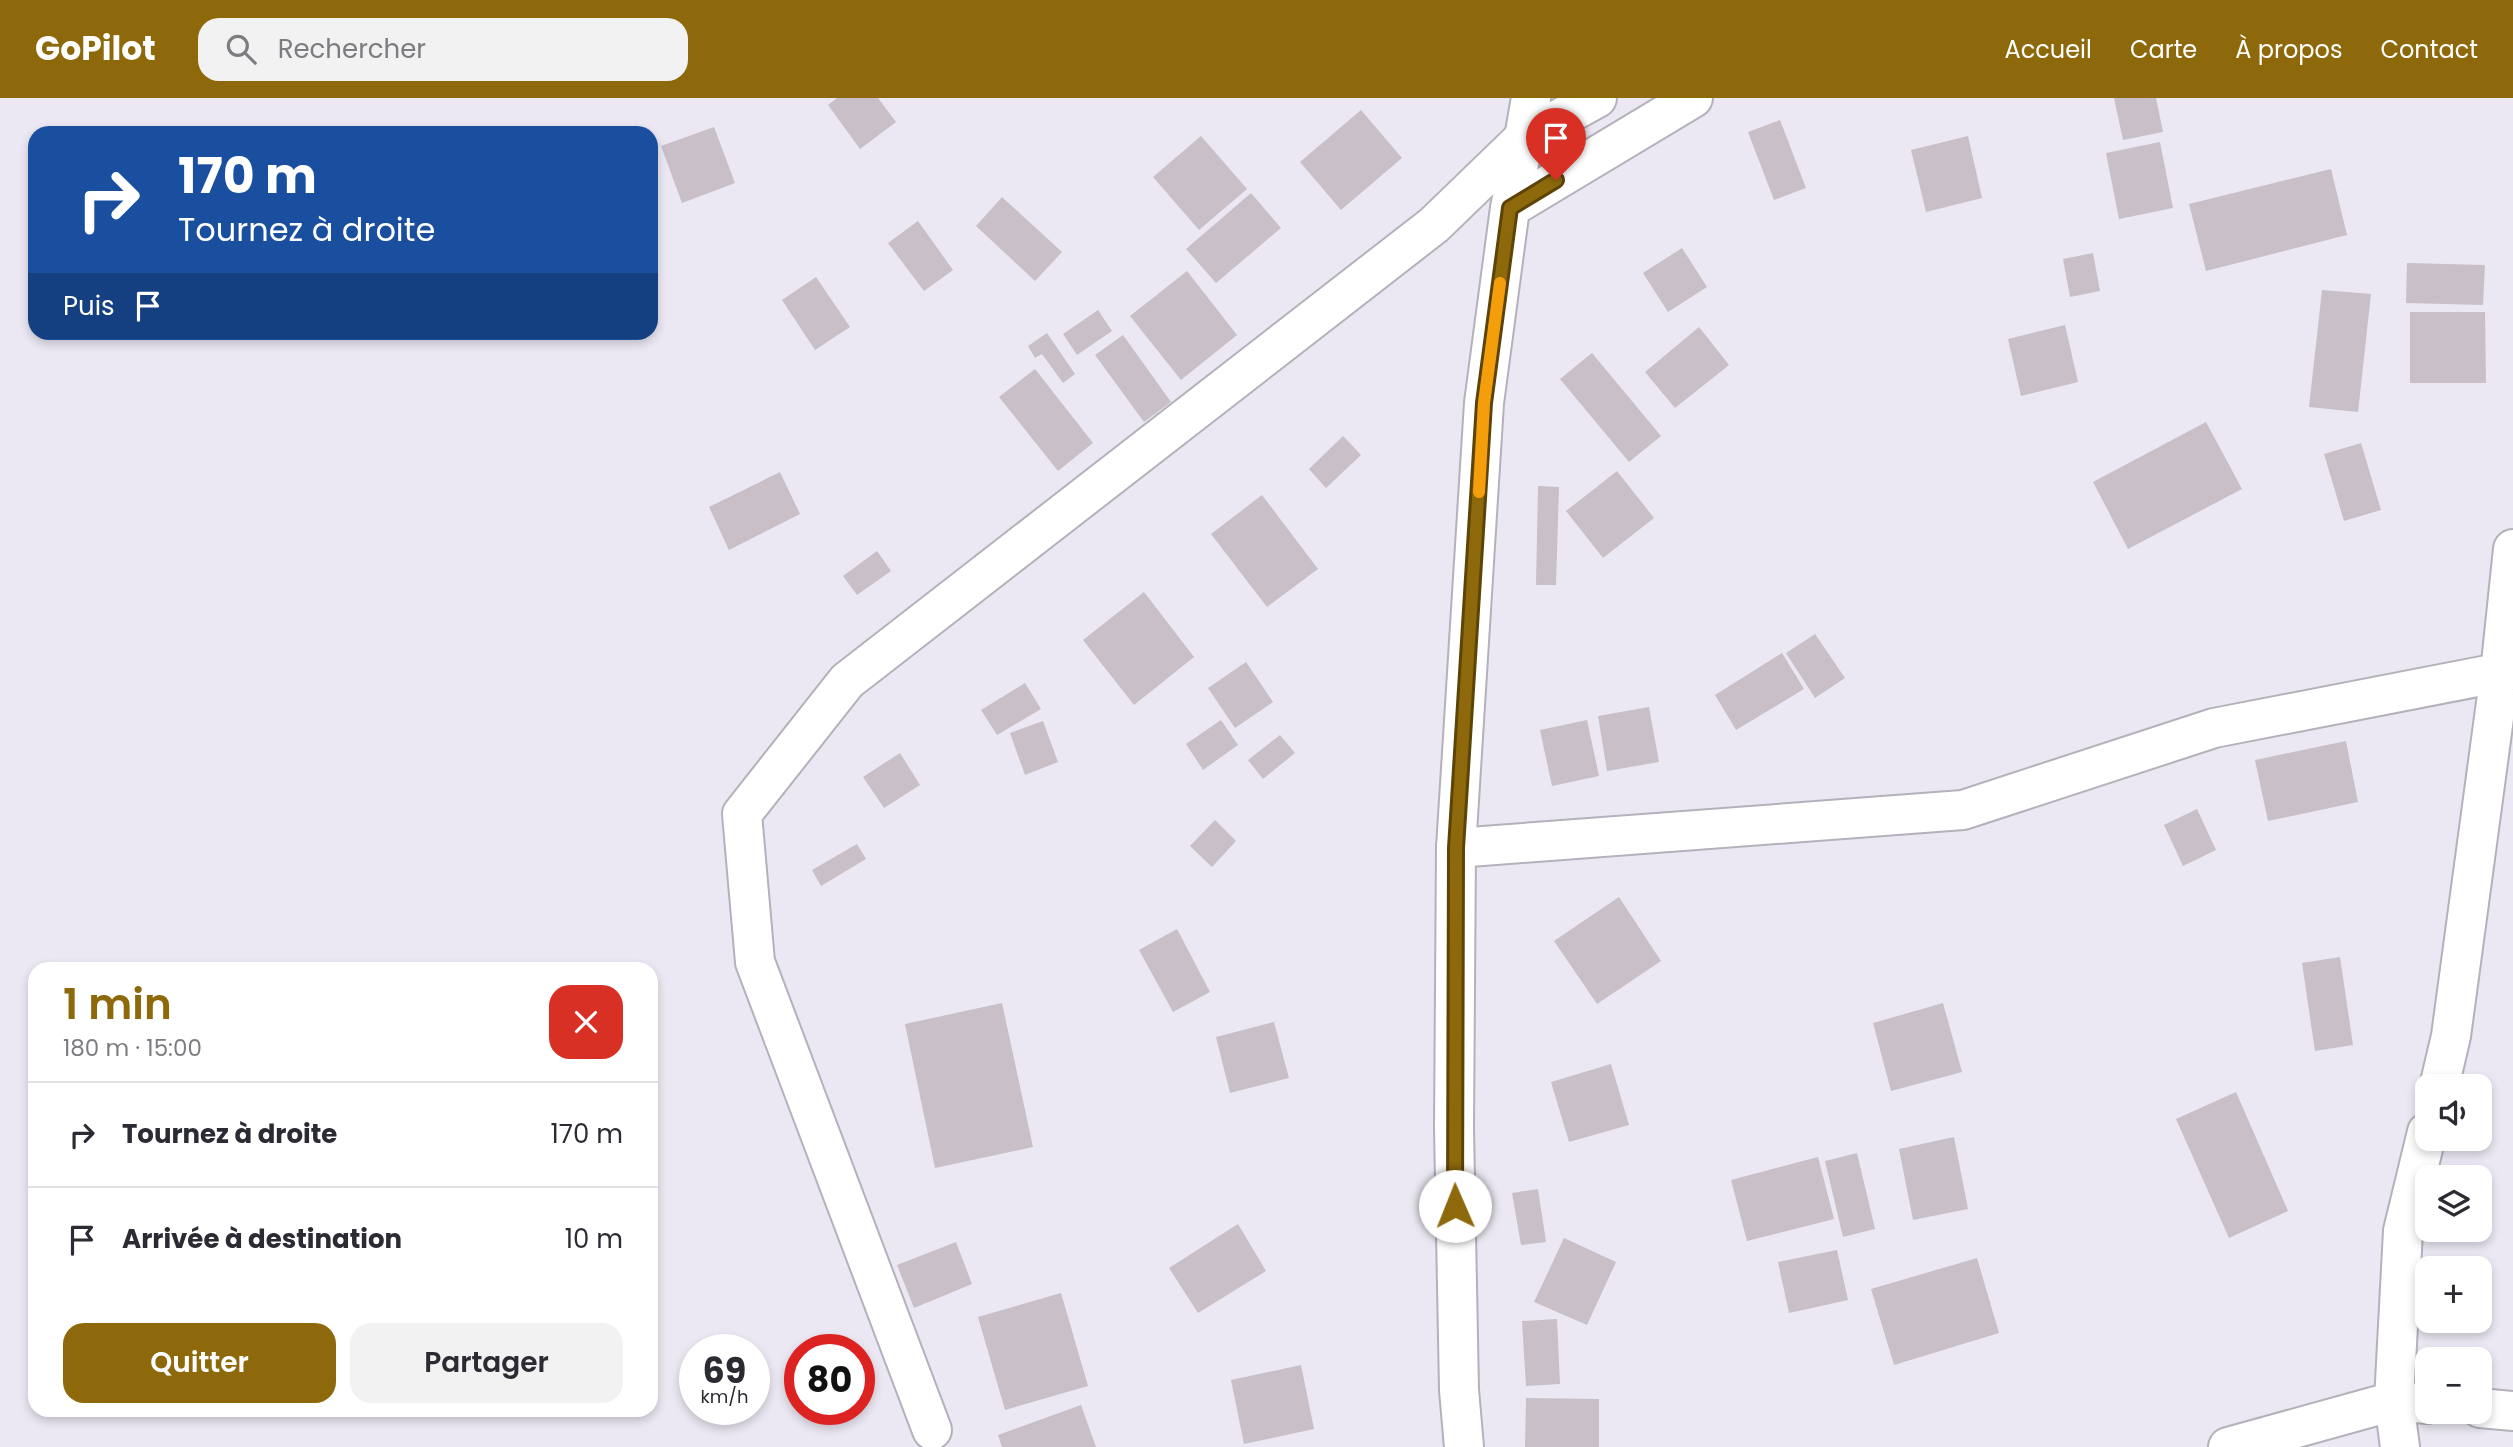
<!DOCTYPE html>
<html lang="fr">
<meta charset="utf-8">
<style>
body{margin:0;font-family:Poppins,sans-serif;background:#f2f2f3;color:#2b2b33;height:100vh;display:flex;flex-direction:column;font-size:26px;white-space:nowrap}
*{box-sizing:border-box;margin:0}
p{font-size:23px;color:#7c7c81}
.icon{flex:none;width:38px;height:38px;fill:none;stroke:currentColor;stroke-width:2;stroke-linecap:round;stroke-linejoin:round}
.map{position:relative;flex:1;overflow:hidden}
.sheet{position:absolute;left:28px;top:864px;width:630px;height:455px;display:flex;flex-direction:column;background:#fff;border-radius:21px;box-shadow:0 4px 10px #0003}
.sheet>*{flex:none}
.top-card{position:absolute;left:28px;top:28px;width:630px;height:214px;border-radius:21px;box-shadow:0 4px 10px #0003;background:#1a4fa0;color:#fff;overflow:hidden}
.fabs{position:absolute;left:2415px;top:976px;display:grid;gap:14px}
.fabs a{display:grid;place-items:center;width:77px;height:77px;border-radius:14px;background:#fff;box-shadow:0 4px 10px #0003;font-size:35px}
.speed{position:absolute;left:679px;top:1236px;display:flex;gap:14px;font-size:35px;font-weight:700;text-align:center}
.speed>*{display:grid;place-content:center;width:91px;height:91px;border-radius:50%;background:#fff;box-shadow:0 4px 10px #0003;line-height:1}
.speed small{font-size:18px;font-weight:400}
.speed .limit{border:10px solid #d22;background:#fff;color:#111}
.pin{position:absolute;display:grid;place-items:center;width:60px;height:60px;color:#fff;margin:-72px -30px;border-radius:50% 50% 50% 0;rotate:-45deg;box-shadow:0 0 7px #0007}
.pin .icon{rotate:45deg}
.me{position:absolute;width:77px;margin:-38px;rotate:359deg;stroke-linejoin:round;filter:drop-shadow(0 0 5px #0008)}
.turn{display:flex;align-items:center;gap:24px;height:147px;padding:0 35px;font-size:32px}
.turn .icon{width:91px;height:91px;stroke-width:2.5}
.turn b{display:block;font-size:49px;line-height:60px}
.then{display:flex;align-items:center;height:66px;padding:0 35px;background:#0003;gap:14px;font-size:26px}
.round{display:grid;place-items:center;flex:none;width:74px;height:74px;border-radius:21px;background:#f2f2f3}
.summary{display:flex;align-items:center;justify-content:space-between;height:119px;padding:0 35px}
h1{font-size:42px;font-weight:600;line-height:52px;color:#8d690b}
.action{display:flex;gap:14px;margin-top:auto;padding:14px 35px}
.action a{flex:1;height:80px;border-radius:21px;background:#8d690b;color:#fff;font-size:28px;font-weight:600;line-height:80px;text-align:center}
.action a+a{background:#f2f2f3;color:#2b2b33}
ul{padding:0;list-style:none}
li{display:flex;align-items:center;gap:21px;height:105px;padding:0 35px;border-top:2px solid #e1e1e2}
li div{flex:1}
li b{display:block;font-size:26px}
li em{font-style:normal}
header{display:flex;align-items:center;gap:42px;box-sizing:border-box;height:98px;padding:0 35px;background:#8d690b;color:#fff}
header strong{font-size:33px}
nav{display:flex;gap:38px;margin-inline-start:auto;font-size:24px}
.search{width:490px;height:63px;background:#f2f2f3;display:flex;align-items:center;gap:18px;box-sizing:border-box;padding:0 24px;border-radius:21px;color:#7c7c81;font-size:26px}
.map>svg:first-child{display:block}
.building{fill:#c8bfc7}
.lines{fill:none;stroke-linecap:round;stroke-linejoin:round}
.minor-casing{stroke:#b4b1bb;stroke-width:42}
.secondary-casing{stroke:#b4b1bb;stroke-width:42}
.trunk-casing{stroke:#b4b1bb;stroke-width:42}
.minor{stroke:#fff;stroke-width:38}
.secondary{stroke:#fff;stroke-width:38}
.trunk{stroke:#fff;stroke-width:38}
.route-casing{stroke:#5c4407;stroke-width:18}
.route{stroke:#8d690b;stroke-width:12}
.slow{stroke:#f59e0b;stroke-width:12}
</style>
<header>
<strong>GoPilot</strong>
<div class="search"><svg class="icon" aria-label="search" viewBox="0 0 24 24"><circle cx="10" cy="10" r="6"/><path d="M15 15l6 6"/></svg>Rechercher</div>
<nav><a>Accueil</a><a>Carte</a><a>À propos</a><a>Contact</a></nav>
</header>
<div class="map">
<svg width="2513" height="1349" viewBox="0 0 2513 1349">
<rect width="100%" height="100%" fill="#ebe8f3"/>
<path class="building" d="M837,0H878L896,24L860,51L828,7Z
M2114,0H2156L2163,34L2123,42Z
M1361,12L1402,60L1341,112L1300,64Z
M1780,22L1806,90L1774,102L1748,34Z
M714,29L735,85L682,105L661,48Z
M1201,38L1247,91L1199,132L1153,79Z
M1968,38L1982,100L1926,114L1911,52Z
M2160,44L2173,110L2119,121L2106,55Z
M2331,71L2347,137L2206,173L2189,106Z
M1251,95L1281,130L1216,185L1186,151Z
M1002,99L1062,154L1035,183L976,128Z
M918,123L953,172L924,193L888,145Z
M1682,150L1707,189L1668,214L1643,175Z
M2093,155L2100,193L2070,199L2063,161Z
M2407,165L2485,167L2483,207L2406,205Z
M1187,173L1237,237L1181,282L1130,218Z
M816,179L850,229L815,252L782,202Z
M2322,192L2371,196L2358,314L2309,309Z
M1098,212L1112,233L1077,257L1063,236Z
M2410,214H2485L2486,285H2410Z
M2065,227L2078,284L2021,298L2008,241Z
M1699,229L1729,267L1675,310L1645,274Z
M1047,235L1075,276L1063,285L1042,256L1035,260L1028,248Z
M1123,237L1171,304L1144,324L1095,257Z
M1592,255L1661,338L1629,364L1560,281Z
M1035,271L1093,345L1058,373L999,299Z
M2206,324L2242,391L2128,451L2093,384Z
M1343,338L1361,357L1326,390L1309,371Z
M2361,345L2381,412L2344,423L2324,356Z
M1617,373L1654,420L1603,460L1566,413Z
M780,374L800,416L729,452L709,409Z
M1538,388L1559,389L1556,487H1536Z
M1262,397L1318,471L1267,509L1211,436Z
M877,453L891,473L857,497L843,478Z
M1144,494L1194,559L1134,607L1083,542Z
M1815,536L1845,580L1815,600L1786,555Z
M1782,555L1804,591L1736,632L1715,597Z
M1246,564L1273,604L1235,630L1208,590Z
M1025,585L1041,611L997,637L981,612Z
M1649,609L1659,664L1607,673L1598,618Z
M1221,622L1238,647L1203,672L1186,646Z
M1587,622L1599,678L1552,688L1540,632Z
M1043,623L1058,664L1025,677L1010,635Z
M1280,637L1295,655L1263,681L1248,662Z
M2346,643L2358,704L2268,723L2255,662Z
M900,655L920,687L884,710L863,679Z
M2197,711L2216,752L2183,768L2164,727Z
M1215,722L1236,743L1212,769L1190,748Z
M857,746L866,761L821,788L812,772Z
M1619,799L1661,863L1597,906L1554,843Z
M1177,831L1210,894L1173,914L1139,852Z
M2340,859L2353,947L2315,953L2302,865Z
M1002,905L1033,1049L935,1070L905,926Z
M1943,905L1962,974L1891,993L1873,925Z
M1274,924L1289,980L1230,995L1216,939Z
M1611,966L1629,1027L1569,1044L1551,984Z
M2236,994L2288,1113L2229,1140L2176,1021Z
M1954,1039L1968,1111L1913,1122L1899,1051Z
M1857,1055L1875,1131L1843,1139L1825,1063Z
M1818,1059L1834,1121L1747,1143L1731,1082Z
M1538,1091L1546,1144L1521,1147L1512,1095Z
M1238,1126L1266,1173L1198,1215L1169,1170Z
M1564,1140L1616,1164L1587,1227L1534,1204Z
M956,1144L972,1186L914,1210L897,1167Z
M1837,1152L1848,1202L1789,1215L1778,1164Z
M1977,1160L1999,1235L1894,1267L1871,1191Z
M1061,1195L1088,1288L1005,1312L978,1219Z
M1557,1221L1560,1286L1526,1288L1522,1223Z
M1301,1267L1314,1331L1244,1346L1231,1282Z
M1526,1300L1599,1301V1349H1525Z
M1081,1307L1096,1349H1002L998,1337Z"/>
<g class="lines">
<g class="minor-casing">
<path id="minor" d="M1456,750L1963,712L2214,630L2513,572
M2439,989L2451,938L2500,575L2513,451
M2480,1310L2513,1313
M932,1332L755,864L742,716L847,583L1434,127L1524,40
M2228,1349L2394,1303L2427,1306
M2400,1349L2394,1303L2403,1133L2427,1034"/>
</g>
<g class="secondary-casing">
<path id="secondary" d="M1524,40L1531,0"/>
</g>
<g class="trunk-casing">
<path id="trunk" d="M1510,110L1693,0
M1464,1349L1459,1292L1454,1030L1456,750L1484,305L1510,110L1524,40L1597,0"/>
</g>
<use href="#minor" class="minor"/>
<use href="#secondary" class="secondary"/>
<use href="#trunk" class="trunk"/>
</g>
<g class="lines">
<g class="route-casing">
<path id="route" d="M1455,1108L1456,750L1484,305L1510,110L1556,82"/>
</g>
<use href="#route" class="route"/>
<path class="slow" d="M1479,394L1484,305L1500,185"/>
</g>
</svg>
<div class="fabs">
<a><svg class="icon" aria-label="sound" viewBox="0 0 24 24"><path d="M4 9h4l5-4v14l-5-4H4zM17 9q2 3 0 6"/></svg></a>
<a><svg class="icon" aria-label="layers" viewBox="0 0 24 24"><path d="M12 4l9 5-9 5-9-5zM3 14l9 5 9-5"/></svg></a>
<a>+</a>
<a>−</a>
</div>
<div class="speed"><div>69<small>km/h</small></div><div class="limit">80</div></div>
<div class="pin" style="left:1556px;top:82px;background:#d93025"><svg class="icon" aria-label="arrive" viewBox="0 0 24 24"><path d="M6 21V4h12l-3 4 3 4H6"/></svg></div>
<svg class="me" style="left:1455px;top:1108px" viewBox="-20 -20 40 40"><circle r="19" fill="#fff"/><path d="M0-13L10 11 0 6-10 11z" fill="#8d690b"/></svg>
<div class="top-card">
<div class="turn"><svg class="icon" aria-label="right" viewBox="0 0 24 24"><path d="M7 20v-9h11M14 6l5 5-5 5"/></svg><div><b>170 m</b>Tournez à droite</div></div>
<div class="then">Puis<svg class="icon" aria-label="arrive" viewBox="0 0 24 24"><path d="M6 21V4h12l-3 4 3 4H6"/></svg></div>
</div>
<section class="sheet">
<div class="summary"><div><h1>1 min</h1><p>180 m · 15:00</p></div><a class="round" style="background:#d93025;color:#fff"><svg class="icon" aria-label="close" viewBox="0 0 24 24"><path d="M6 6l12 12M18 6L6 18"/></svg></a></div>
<ul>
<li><svg class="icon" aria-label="right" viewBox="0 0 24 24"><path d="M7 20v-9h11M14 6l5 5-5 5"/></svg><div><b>Tournez à droite</b></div><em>170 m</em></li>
<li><svg class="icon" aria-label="arrive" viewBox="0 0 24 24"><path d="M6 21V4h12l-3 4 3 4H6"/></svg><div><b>Arrivée à destination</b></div><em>10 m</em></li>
</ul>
<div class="action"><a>Quitter</a><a>Partager</a></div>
</section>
</div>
